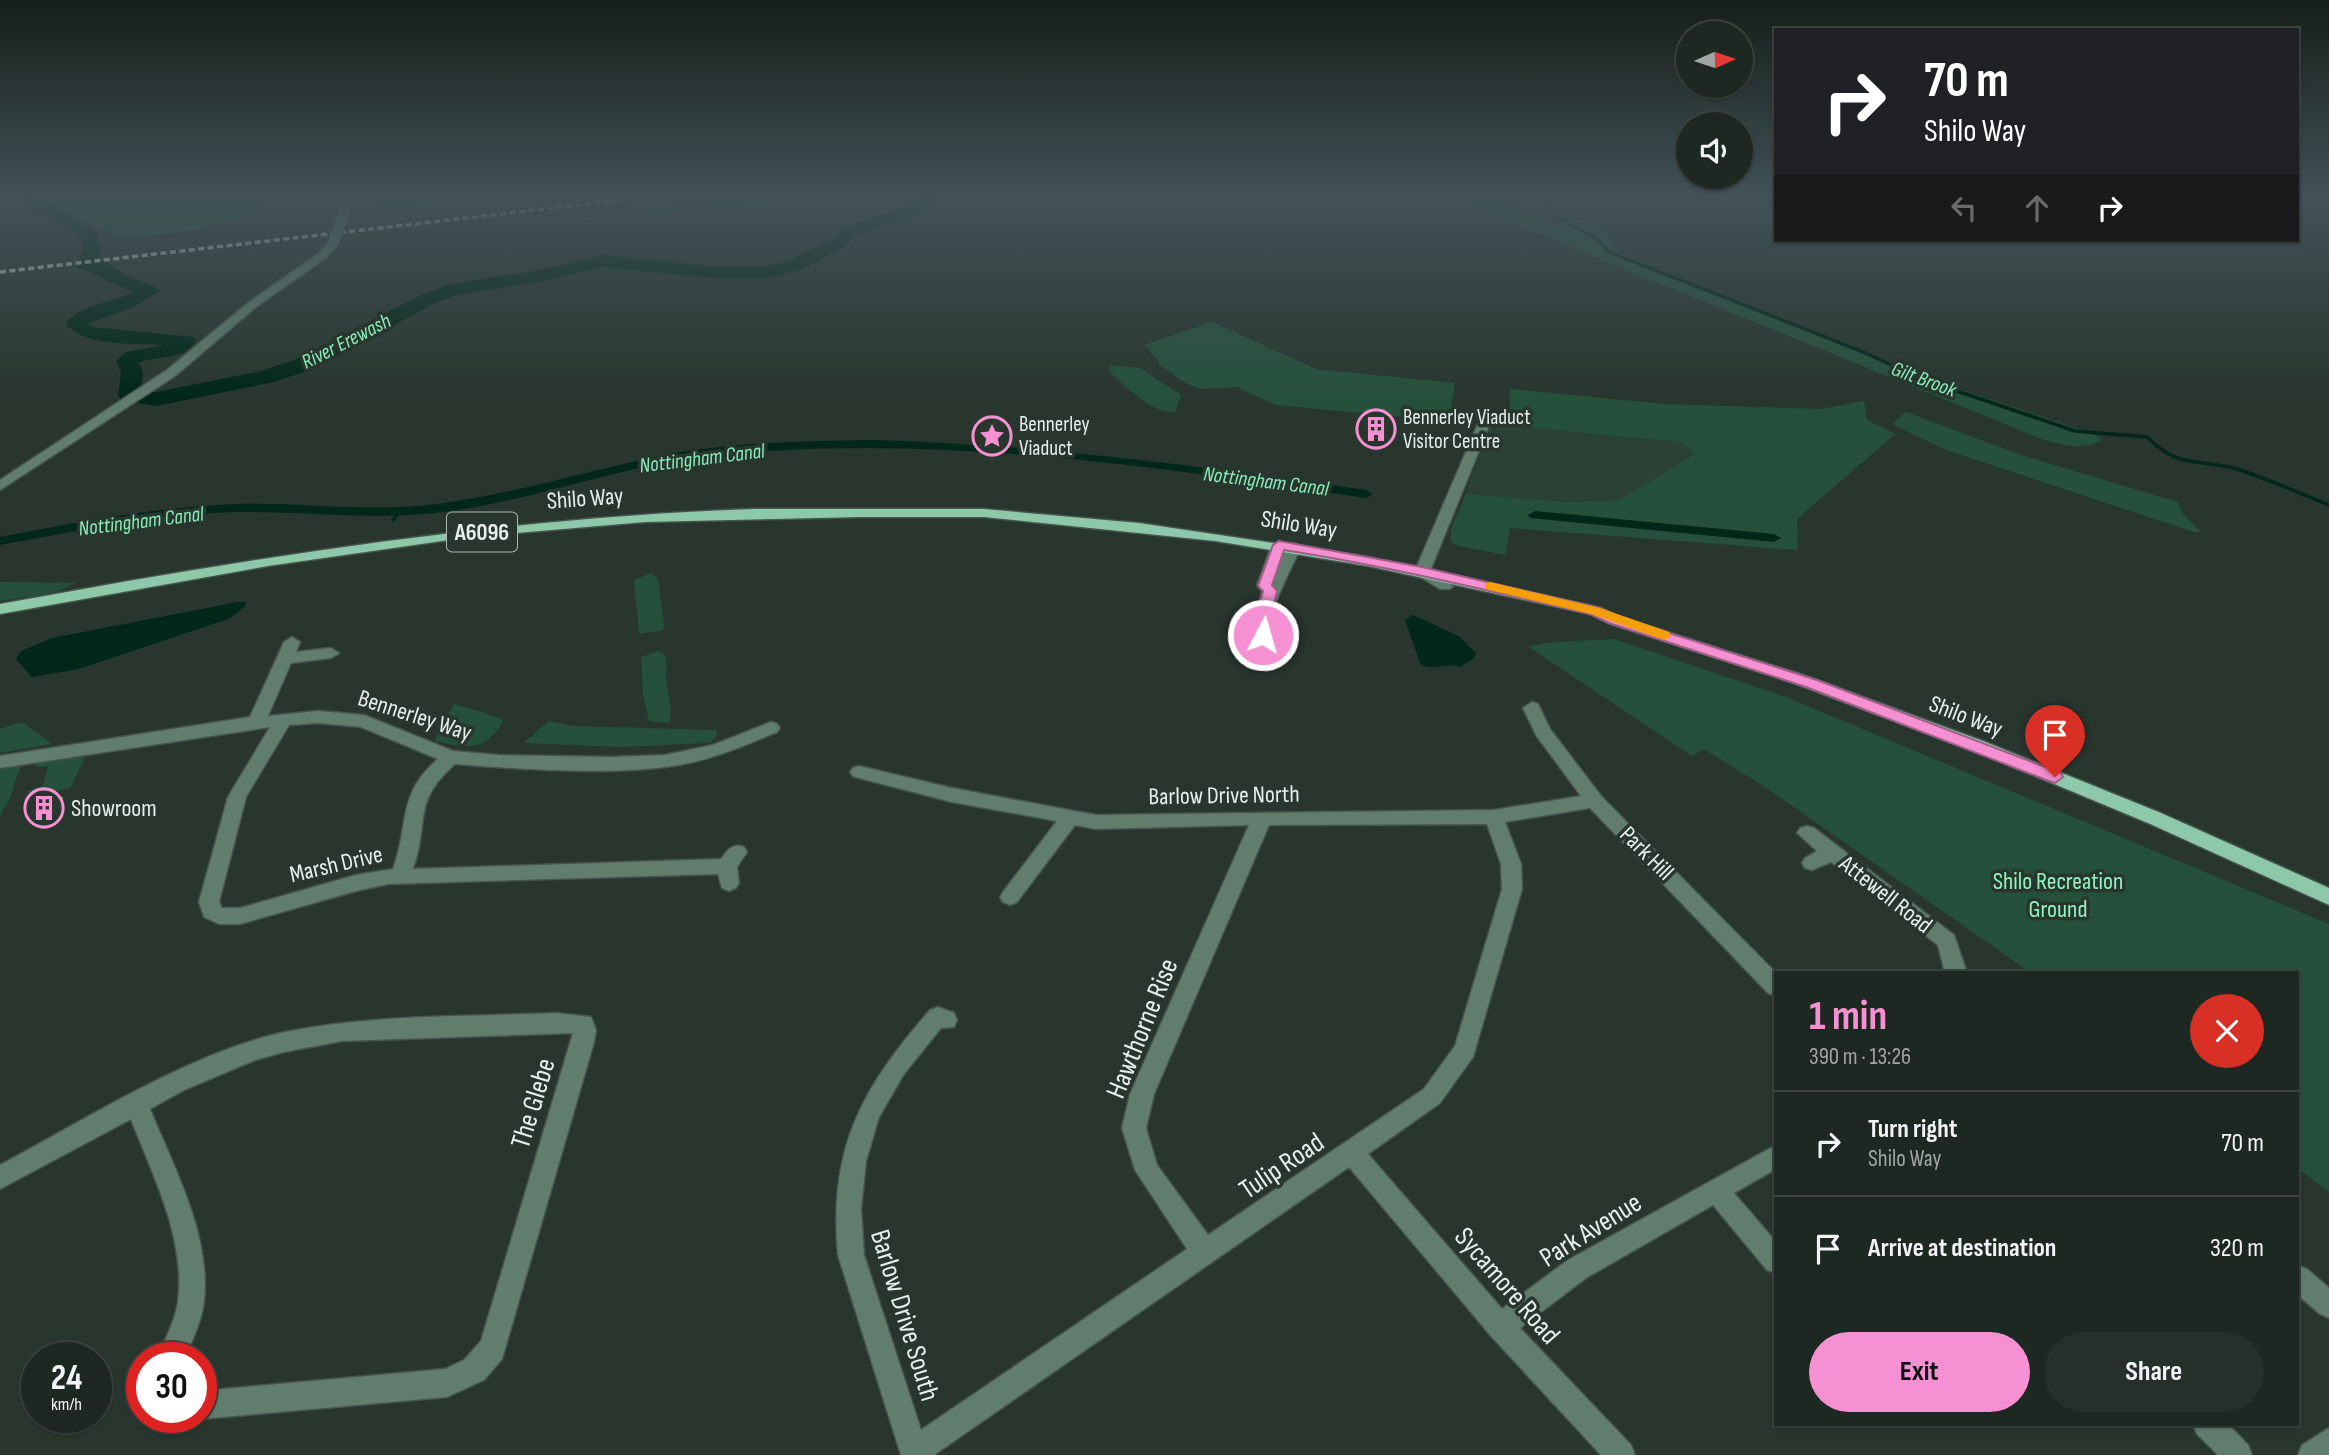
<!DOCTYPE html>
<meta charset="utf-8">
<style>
body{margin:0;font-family:"Sofia Sans Condensed",sans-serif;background:#26302a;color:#f1f3f6;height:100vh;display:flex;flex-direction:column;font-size:26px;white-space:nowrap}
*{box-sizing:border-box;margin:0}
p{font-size:23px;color:#a1a6a5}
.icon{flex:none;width:38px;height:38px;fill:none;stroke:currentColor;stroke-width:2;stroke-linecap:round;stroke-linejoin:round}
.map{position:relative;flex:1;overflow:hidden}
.sheet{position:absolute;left:1774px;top:971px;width:525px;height:455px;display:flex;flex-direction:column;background:#1e2822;border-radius:0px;box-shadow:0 2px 5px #0004,0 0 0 2px #3c4440}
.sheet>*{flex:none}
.guide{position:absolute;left:1774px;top:28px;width:525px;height:214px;border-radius:0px;box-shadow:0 2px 5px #0004,0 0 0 2px #3c4440;background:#202124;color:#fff;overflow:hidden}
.needle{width:46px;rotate:87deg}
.fabs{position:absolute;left:1676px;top:21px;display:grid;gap:14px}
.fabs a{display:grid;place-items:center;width:77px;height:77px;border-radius:50%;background:#1e2822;box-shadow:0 2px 5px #0004,0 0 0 2px #3c4440;font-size:35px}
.speed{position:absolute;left:21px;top:1342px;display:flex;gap:14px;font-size:35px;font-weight:700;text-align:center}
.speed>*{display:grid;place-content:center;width:91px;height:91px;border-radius:50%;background:#1e2822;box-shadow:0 2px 5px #0004,0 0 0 2px #3c4440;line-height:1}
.speed small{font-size:18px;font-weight:400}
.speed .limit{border:10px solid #d22;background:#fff;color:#111}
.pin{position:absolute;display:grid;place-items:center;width:60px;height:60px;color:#fff;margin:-72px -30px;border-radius:50% 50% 50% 0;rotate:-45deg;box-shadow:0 0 7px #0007}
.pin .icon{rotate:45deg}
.me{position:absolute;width:77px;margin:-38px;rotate:6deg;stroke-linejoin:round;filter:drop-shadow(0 0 5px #0008)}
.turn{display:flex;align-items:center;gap:24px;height:147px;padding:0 35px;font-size:32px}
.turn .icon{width:91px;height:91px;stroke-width:2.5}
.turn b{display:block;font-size:49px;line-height:60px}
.lanes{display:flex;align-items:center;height:66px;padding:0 35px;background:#0003;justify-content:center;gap:35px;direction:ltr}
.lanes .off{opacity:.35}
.round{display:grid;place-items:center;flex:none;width:74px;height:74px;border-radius:37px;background:#26302a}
.head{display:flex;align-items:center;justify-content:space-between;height:119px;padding:0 35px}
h1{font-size:42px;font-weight:700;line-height:52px;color:#f591d2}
.action{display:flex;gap:14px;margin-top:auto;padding:14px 35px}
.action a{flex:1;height:80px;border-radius:42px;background:#f591d2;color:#111;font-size:28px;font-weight:700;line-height:80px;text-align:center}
.action a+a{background:#26302a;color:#f1f3f6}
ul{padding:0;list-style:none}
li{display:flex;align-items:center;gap:21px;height:105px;padding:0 35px;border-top:2px solid #3c4440}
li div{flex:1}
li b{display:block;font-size:26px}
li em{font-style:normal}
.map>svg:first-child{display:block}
.built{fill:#2c4136}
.green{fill:#25513c}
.water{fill:#002717}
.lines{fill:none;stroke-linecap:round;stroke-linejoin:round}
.stream{stroke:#002717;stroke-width:3.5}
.canal{fill:#002717;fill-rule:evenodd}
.river{fill:#002717;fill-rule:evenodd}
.building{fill:#8ed6b1}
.minor-casing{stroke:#46544c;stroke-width:3}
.major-casing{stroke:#46544c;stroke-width:3}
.minor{fill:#617d6e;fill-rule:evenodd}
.major{fill:#8cc8a9;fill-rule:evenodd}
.rail{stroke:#c1cbc6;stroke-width:3.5;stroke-dasharray:6 3.5;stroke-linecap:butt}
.minor-bridge-casing{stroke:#46544c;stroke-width:12;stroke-linecap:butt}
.minor-bridge{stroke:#617d6e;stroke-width:10}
.route{fill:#f591d2;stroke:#9f5e88;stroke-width:2}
.slow{fill:#f59e0b}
.labels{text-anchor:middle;stroke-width:7;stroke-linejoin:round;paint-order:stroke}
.far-water-label{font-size:21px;font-style:italic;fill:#87ecbb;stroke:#28362e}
.far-poi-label{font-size:21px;fill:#e6efea;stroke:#28362e;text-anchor:start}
.shield{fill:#28362e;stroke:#adb8b2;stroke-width:2}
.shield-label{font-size:23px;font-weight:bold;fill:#e6efea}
.street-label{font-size:24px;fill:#e6efea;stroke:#28362e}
.poi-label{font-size:24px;fill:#e6efea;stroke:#28362e;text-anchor:start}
.park-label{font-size:24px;fill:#90f5c3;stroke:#28362e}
.near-street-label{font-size:28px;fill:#e6efea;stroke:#28362e}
</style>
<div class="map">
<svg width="2329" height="1455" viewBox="0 0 2329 1455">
<rect width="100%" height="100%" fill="#28362e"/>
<path class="built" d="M1489,424L1680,442L1695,454L1619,500L1570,502L1466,494Z"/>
<path class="green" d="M39,195H265L271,199C244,224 158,239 121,236C105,234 56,204 39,195Z
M372,195H517L376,211L377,196Z
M767,195H856L860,197L545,223Z
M1443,195C1479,195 1524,202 1553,226L1581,219L1601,226L1619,253L1739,303L1847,343L1920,376L2076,428L2100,437L2101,441C2082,451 2064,445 2044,440Z
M1212,322L1316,369L1455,383L1449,421L1275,405L1237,387L1202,389L1187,384L1158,364L1159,361L1144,345Z
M1110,365L1140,368L1181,395L1175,412C1153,414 1124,386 1109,371Z
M1510,389L1665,404L1821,409L1864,401L1867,420L1895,434L1797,519L1798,550L1510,528L1505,555L1458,546L1451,541V529L1466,494L1570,502L1619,500L1695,454L1680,442L1510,426Z
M1906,412L2021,455L2178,502L2183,514L2201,532H2194L1946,450L1892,424Z
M651,573L658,579L664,625L663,630L639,634L634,580Z
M0,582L76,583L57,592L0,601Z
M1614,639L1786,697L2329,924V1192L2298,1169V973H2031L1768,789L1704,749L1692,756L1529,647C1548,640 1591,641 1614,639Z
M659,651L665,656C667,664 666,670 666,678C667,695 674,706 669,723L649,721L643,694L641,657Z
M454,704L485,713L503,720C487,754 464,747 434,741Z
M549,721L572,726L716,730L717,735L710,743L620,747L523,743Z
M22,722L52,744L0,753V729Z
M86,755L70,788L28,796L29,792H25L43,786L48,766L36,767L35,763Z
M22,765C16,776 14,787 10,798C8,805 2,808 0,817V769Z"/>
<path class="water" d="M238,602H246V605L231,618L79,669L32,677L16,659L21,651L52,638Z
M1413,615L1460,637L1476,654L1473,659L1460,667C1446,662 1435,671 1421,665L1405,620Z"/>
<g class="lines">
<path class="stream" d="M1541,195L1562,220L1597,239L1609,252L1861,351L1922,379L2075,431L2147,437C2180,470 2197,458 2237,469C2268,479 2299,493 2329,505
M393,520L400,510"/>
<path class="canal" d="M875,440C1040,445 1203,466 1366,490L1373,494L1366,498C1150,466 930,432 711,456C617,466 528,503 434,513C369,520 304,511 240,512C159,513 79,531 0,545V537C78,522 156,507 236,504C303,502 370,513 437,504C517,494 595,468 675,453C741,442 808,441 875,440Z
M1535,511L1774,534L1781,538L1774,542L1530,518L1528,515Z"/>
<path class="river" d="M14,195H34L96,231L102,250L96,260L107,262L123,274L157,287L160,291L134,307L87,324L93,327L193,337L196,341C182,362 159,354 139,363L143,372L141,390L156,392L261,371L294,360L421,295L451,284L539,270L603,255L710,266H768L789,261L833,238L843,228L908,206L921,195H937L934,204L920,214L855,236L845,246L803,269L768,278H710L603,267L539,282L456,295L435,303L310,370L274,382L156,406L121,400L118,395L121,372L116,361L126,352L164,345C137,343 80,347 66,323C80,304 113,303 134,292C113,285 97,273 77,268L75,264L84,250L82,238Z"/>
</g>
<path class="building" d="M63,797L54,814L26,818L35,802Z"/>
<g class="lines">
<g class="minor-casing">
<path id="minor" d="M311,195L339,198L349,209V213L341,215L333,202Z
M329,242L338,244L327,257L256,307L175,376L0,490V480L167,370L248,303L319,253Z
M1486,415L1492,419L1430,571L1453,586L1450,589H1440L1414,573L1480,419Z
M1279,541L1286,545L1283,555L1289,544L1294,543L1301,547C1288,577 1271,601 1271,635L1263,640L1255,635V619L1262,591L1257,585L1272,545Z
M292,637L300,642L296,652L331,648L339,653L331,658L291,663L268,716L318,711L364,715L453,751L498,755L611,757L665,755L713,745L771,722L777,724L780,728L777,732C741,747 704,763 665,767C601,775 519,769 455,764C411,803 430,821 413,869L721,859C728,850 732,843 744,847L747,852L737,867L739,883L736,888L729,891L722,888L718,874L388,884L356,891L240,924H219L204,917L199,902L228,797L270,727L0,768V756L250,717L284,642ZM318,723L361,727L438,759C396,795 410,824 393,869L356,875L240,908H222L219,902L246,797L289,725Z
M1532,702L1538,704L1550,729L1601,796L1776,973V996L1768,993L1590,808L1505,822L1521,864L1522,889L1473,1057L1440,1103L1368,1154L1502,1309L1568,1260L1776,1145V1169L1734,1193L1776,1242V1273L1767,1270L1713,1205L1586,1278L1520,1328L1631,1445L1635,1455H1601L1491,1336L1349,1167L934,1455H901L838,1255C828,1148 862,1088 930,1010L938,1007L954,1013L957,1020L954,1027L941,1028L904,1074L879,1117L866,1161L861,1209L864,1255L921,1430L1187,1249L1135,1170L1122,1128L1130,1094L1249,825L1096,829L1075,825L1017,902L1010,905L1003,902L1000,897L1003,892L1057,821L952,802L859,778L853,776L850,772L853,768L859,766L952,788L1096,815L1494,810L1581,796L1536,735L1523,708ZM1487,824L1501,864L1502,889L1455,1046L1424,1089L1208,1235L1157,1165L1146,1128L1154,1094L1269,825Z
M1807,826L1814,828L1954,935L1967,973H1945L1938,945L1831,862L1812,870L1805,868L1802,863L1805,858L1817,851L1797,833L1800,828Z
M556,1013L591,1017L596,1030L594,1042L502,1359L484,1380L447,1397L201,1419L198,1418H201V1391L445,1369L464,1360L481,1341L573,1033L342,1041L284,1052L255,1060L184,1090L150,1109C174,1168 211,1235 204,1301C202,1321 192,1340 185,1358H157C165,1340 175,1321 178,1302C186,1239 153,1176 131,1119L0,1189V1165C85,1120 191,1052 285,1032C373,1014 466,1017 556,1013Z
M2298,1265L2307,1269L2329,1288V1318L2320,1314L2298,1295Z
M2193,1424H2228L2248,1445L2252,1455H2218L2197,1434Z
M2329,1428V1455H2298L2302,1445Z"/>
</g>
<g class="major-casing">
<path id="major" d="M753,509H984L1139,523L1368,557L1601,608L1620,617L1803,675L1983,741L2161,813L2329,888V905L2148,823L1970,749L1791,682L1608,623L1590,614L1368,566L1215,541L984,517H861L645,522L470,537L268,566L0,614V604C250,558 499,518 753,509Z"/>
</g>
<use href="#minor" class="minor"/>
<use href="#major" class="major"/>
<path class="rail" d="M0,272L665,195"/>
<g class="minor-bridge-casing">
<path id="minor-bridge" d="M333,244L344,213"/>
</g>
<use href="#minor-bridge" class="minor-bridge"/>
</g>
<linearGradient id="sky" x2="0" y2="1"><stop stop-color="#161e19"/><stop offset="0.49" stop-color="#425257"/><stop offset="1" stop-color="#425257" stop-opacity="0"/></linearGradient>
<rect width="2329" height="399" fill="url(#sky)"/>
<path class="route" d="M1279,541L1422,567L1600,608L1619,617L1817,680L2061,773L2063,777L2055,783L2049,781L1806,687L1609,623L1590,614C1489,591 1387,566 1284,550L1272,585L1277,591C1273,605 1273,626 1268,638H1258L1256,619L1263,591L1258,586L1273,545Z"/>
<path class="slow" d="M1490,582L1600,608L1669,632L1671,636L1664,640L1591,614L1485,589V583Z"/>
<defs>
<g id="building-ring" transform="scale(2.0125)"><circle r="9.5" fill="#28362e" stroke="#f591d2" stroke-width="1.5"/><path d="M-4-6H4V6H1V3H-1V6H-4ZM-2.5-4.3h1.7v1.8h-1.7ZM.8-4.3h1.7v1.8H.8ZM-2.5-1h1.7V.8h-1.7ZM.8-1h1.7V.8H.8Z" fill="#f591d2"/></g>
<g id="sight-ring" transform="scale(2.0125)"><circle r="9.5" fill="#28362e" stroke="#f591d2" stroke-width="1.5"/><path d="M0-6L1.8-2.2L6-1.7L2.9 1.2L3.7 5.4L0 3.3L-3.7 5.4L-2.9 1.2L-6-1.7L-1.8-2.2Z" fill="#f591d2"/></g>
</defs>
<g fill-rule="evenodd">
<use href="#building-ring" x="1376" y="429"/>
<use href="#sight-ring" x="992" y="436"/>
<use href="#building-ring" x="44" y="808"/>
</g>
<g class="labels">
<g class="far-water-label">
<text transform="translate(346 341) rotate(-27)" y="7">River Erewash</text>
<text transform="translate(1924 379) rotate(20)" y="7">Gilt Brook</text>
<text transform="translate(702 458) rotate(-7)" y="7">Nottingham Canal</text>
<text transform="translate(1266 481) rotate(7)" y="7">Nottingham Canal</text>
<text transform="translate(141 521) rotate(-7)" y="7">Nottingham Canal</text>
</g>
<g class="far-poi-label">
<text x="1403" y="424">Bennerley Viaduct<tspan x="1403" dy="24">Visitor Centre</tspan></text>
<text x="1019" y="431">Bennerley<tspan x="1019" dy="24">Viaduct</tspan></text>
</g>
<rect class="shield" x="447" y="512.5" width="70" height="39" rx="5"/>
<g class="shield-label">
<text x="482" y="540">A6096</text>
</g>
<g class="street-label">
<text transform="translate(585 498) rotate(-4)" y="8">Shilo Way</text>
<text transform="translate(1299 524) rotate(9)" y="8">Shilo Way</text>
<text transform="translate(415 715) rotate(18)" y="8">Bennerley Way</text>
<text transform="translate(1966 716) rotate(21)" y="8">Shilo Way</text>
<text transform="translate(1224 795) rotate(-1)" y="8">Barlow Drive North</text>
<text transform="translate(1647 853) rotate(45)" y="8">Park Hill</text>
<text transform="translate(336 864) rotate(-13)" y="8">Marsh Drive</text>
<text transform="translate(1886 894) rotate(38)" y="8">Attewell Road</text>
</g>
<g class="poi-label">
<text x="71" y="816">Showroom</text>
</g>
<g class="park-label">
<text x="2058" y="889">Shilo Recreation<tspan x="2058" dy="28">Ground</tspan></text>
</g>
<g class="near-street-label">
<text transform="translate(1141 1028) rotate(-68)" y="10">Hawthorne Rise</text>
<text transform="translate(532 1103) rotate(-73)" y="10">The Glebe</text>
<text transform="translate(1281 1165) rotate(-34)" y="10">Tulip Road</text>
<text transform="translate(1590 1229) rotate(-32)" y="10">Park Avenue</text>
<text transform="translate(1508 1285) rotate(49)" y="10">Sycamore Road</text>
<text transform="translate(906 1315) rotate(73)" y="10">Barlow Drive South</text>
</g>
</g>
</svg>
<div class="fabs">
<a><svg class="needle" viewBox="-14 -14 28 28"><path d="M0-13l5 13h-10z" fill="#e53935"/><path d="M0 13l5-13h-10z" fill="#a1a6a5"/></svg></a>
<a><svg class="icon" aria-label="sound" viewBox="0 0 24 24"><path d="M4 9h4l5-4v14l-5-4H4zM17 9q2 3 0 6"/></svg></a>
</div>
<div class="speed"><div>24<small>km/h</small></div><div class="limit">30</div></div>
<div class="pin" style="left:2055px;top:777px;background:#d93025"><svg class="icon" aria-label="arrive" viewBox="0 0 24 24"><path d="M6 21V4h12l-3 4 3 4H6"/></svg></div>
<svg class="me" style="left:1263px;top:635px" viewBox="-20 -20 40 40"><circle r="17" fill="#f591d2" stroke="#fff" stroke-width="3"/><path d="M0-11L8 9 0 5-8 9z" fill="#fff"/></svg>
<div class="guide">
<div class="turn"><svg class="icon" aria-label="right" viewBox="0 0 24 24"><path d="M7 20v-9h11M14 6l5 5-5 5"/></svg><div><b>70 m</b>Shilo Way</div></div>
<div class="lanes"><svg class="icon off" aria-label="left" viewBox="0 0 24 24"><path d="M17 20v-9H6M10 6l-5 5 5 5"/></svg><svg class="icon off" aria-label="ahead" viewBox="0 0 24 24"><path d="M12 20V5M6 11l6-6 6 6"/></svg><svg class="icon" aria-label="right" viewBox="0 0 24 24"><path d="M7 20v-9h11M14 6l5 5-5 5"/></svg></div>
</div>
<section class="sheet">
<div class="head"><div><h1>1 min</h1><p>390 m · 13:26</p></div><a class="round" style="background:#d93025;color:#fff"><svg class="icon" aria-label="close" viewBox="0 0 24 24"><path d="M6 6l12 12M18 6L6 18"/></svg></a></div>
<ul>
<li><svg class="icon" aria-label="right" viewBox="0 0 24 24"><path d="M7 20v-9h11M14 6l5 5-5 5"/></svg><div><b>Turn right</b><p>Shilo Way</p></div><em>70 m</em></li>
<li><svg class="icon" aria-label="arrive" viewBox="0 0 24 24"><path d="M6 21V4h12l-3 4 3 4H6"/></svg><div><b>Arrive at destination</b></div><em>320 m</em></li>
</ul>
<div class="action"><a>Exit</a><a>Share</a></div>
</section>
</div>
